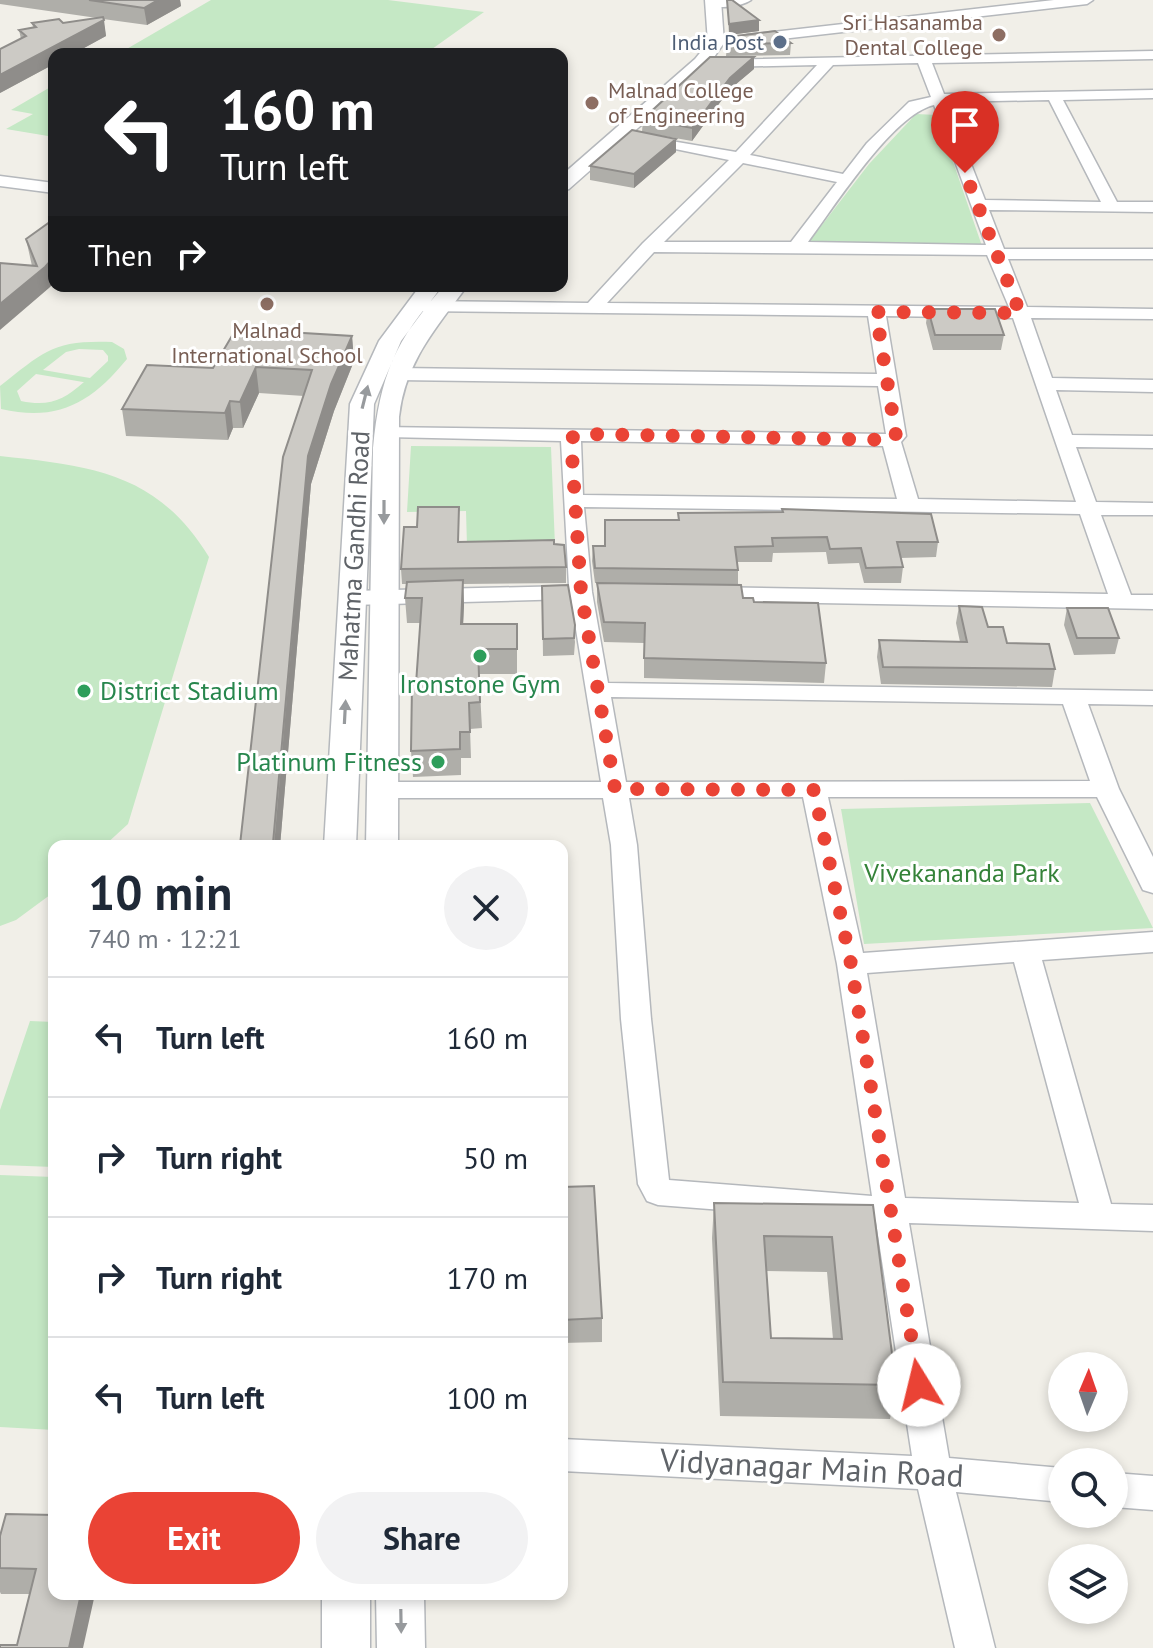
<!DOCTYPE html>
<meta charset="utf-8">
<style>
body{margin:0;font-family:"PT Sans",sans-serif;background:#f2f2f3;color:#1f2937;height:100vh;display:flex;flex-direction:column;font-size:30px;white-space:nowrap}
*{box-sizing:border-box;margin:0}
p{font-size:26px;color:#747a83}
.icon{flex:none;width:44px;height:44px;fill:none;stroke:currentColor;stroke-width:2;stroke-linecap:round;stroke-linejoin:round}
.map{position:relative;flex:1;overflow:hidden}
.sheet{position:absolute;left:48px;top:840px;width:520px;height:760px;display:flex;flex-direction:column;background:#fff;border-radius:16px;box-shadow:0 4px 12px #0003}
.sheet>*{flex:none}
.guide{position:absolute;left:48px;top:48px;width:520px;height:244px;border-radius:16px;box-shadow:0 4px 12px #0003;background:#202124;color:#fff;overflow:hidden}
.needle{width:52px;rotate:2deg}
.fabs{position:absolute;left:1048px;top:1352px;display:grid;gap:16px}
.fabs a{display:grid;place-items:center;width:80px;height:80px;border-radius:50%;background:#fff;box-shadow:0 4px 12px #0003;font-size:40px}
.pin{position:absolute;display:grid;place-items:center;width:68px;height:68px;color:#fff;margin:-82px -34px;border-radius:50% 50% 50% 0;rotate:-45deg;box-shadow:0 0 8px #0007}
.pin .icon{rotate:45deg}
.me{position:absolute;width:88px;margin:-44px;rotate:351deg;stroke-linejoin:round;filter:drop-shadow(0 0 6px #0008)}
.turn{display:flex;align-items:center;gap:28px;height:168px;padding:0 40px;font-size:36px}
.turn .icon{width:104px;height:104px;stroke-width:2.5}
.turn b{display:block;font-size:56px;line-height:68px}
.then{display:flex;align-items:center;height:76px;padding:0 40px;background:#0003;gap:16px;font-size:30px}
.round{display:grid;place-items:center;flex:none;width:84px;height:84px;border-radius:42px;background:#f2f2f3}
.overview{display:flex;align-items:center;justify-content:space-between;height:136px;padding:0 40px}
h1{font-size:48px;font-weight:700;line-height:60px}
.primary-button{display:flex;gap:16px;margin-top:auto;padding:16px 40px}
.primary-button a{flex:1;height:92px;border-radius:48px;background:#ea4335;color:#fff;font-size:32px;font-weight:700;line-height:92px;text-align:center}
.primary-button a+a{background:#f2f2f3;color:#1f2937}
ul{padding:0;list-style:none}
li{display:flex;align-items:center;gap:24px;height:120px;padding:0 40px;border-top:2px solid #e0e1e3}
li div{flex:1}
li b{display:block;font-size:30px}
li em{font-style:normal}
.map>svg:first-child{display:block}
.green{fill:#c5e8c5;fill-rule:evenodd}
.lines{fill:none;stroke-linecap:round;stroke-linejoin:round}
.minor-casing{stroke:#b5b8bc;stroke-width:3}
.tertiary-casing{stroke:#b5b8bc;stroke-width:3}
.minor{fill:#fff;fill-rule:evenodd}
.tertiary{fill:#fff;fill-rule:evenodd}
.wall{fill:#afaea9;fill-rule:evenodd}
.shaded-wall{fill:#8f8d8a}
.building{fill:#cccac5;stroke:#8f8d8a;stroke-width:2;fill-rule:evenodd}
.oneway{fill:#979a9d}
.route{stroke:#ea4335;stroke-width:14;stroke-dasharray:0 25.2}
.education-dot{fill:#8d6e63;stroke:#fff;stroke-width:3}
.service-dot{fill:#5c6f8a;stroke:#fff;stroke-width:3}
.leisure-dot{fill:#2e9e5b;stroke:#fff;stroke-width:3}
.labels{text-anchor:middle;stroke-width:6;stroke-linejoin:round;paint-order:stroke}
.far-education-label{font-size:22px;fill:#785e54;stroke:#fff;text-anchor:end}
.far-service-label{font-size:22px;fill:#4e5e75;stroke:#fff;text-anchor:end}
.street-label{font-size:26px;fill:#5f6368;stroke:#fff}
.leisure-label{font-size:26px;fill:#27864d;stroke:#fff}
.park-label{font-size:26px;fill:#348238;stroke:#fff}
.near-street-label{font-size:32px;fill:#5f6368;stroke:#fff}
</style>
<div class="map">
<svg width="1153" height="1648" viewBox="0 0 1153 1648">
<rect width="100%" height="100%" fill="#f1efe8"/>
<path class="green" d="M211,0H388L484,12L425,54H118Z
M54,85V137L6,129L33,114L11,110Z
M916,114L937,115L982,246L808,243L869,164Z
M112,342L124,349L127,359C91,403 58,422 1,409L0,386C45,351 53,340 112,342ZM79,349L103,350L108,356V361L90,378L43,370L66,352ZM36,374L83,382H84C64,400 49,407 21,401L17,391Z
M411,446L551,447L555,546H467L466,511L407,512Z
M0,456C91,466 157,472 209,557L128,824L104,846H54V892L16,920L0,926Z
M1090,803L1153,928L864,944L841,809Z
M30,1021L54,1022V1167L0,1165V1110Z
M0,1175L54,1177V1430L0,1427Z"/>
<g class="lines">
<g class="minor-casing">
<path id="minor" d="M707,0H751C741,7 716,10 706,3Z
M1054,0H1093L1087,4L747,43L740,39L747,35Z
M1153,51V59L932,63L944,94L1153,90V98L1063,100L1117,202H1153V212L989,210L1004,249H1153V259H1008L1027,307L1153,309V319L1031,318L1052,378L1153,380V392L1056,390L1072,435L1153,436V448L1076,447L1096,502L1153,503V515H1101L1131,595H1153V609L709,601L698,594L709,587L1108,594L1080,514L584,507L592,592L608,683L1153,691V705L1088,704L1119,789L1153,857V893L1143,890L1140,884L1097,797H828L863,953L1153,932V952L1042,960L1111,1204L1153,1205V1231L909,1223L949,1458L1062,1468V1502L956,1492L995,1648H955L918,1489L562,1471V1439L912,1456L876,1222L658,1205L647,1201L638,1184L621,1019L611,845L603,798H381L372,796L368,790L372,784L381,782H601L571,599L351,605L340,598L351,591L569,586L561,441L387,437L377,431L380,427L886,434L878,386L398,380L389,374L398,368L877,374L868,316L417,311L408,306L417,301L588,303L643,243L729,160L636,141V135L736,152L817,65L720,67L715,66V60ZM918,63L931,97L909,102L867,143L843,174L750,155L833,65ZM1049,100L1101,202L985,200L947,102ZM934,105L986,245L808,242C834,207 893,114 934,105ZM743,163L837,182L791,242H664ZM654,252L987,255L1009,307L607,303ZM886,316L1013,318L1076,502L918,499L901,442L906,436ZM581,441L883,446L897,499L583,495ZM611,697L1063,704L1090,781L626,782ZM803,797L837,964L872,1196L669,1180L651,1019L637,845L629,798ZM1014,962L1079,1203L905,1198L867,973Z
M0,176L54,183V193L0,186Z
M1114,1473L1153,1476V1510L1114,1507Z"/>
</g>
<g class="tertiary-casing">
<path id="tertiary" d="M705,0H721L724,43L707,67L569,189L562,191V175L695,59L708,43Z
M420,286H442L401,341L374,404L356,846H324L350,404L379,341Z
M444,286H467C436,328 405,362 399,417L398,846H366L373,448C380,376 395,340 444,286Z
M322,1594H370V1648H322Z
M376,1594H424L425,1648H377Z"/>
</g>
<use href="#minor" class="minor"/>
<use href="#tertiary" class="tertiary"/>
</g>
<path class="wall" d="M0,0H180L181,6L147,25L103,19L106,36L73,54H54V64L0,93L21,39L19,30L33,27L32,23H63L97,18L0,4Z
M727,0L759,31L729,35Z
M728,37L791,43L790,55L726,56Z
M754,69L729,90L692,141L658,135L676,152L634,188L590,180V166L642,132L643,119Z
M26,239L49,288L32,266Z
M928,309L1004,335L1001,350H933L926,323Z
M352,336L354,361L334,411L311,484L280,846H240L304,396L259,393L243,428H233L228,440L126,436L122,409L213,368Z
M459,507V542L554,544L566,567V583L463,584L464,605L463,624H517V674H479L482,728L470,729L471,758H461V775L413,777L411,751L420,623H407L405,598L407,584H402L401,569L417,527Z
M782,509L938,542L936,557L900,558L903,567L901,583H864L859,563L828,564L826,552L773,553L772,562H737L738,570V585L743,598L754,602L826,663L824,683L644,678V643L604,642L597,602V583H595L592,561L593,546H605V520H678V513L782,512Z
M568,585L575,642L574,655L543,656L542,586Z
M959,606L1007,643L1055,669L1052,687L881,684L877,657L879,640L960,642L956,623Z
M1067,608L1119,638L1115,654L1074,655L1064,625Z
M562,1187L602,1318V1342L562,1343Z
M714,1203L873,1205L896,1385L890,1419L720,1416L712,1238ZM766,1271L827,1272L833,1339L771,1338Z
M6,1514L83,1648L17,1645L30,1594H1L0,1592V1536Z"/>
<path class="shaded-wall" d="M158,0H180L181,6L147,25L144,8Z
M104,20L106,36L73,54H54V64L0,93V75Z
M759,20V31L729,35V24Z
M754,57V69L729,90L692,141V128L730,78Z
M676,139V152L634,188V174Z
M54,257V283L49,288L0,330V304Z
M352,336L354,361L334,411L311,484L280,846H274L308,456L331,384Z
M256,367L259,393L243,428L240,402Z
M230,401L233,428L228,440L225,413Z
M463,580L464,605L462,649L461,624Z
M81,1594H95L83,1648H69Z"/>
<path class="building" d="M89,0H158L144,8Z
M727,0H732L759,20L729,24Z
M103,17L104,20L0,75V49L26,36L19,30L36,27L32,23L59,19L63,23Z
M775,31L791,43L727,44L728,37Z
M710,57H754L730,78L692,128L643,119Z
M632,130L676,139L634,174L590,166Z
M54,219V257L45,267L0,304V263L37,266L26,239Z
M928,309H995L1004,335H935Z
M236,329L352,336L331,384L308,456L273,843L240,845L283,457L312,370L256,367L240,402L230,401L225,413L122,409L147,365L213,368Z
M418,507H459L458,542L554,540V544L564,545L566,567L401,569L404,527H417Z
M782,509L931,514L938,542H897L903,567L866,568L861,548L830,549L827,537L772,538L773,546L735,547L738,570L595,568L593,546H605V520H679L678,513L783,512Z
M463,580L461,624H517V649H478L480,702L469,703L470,732H460V749L411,751L412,685L416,684L422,598H405L407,582Z
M597,583L741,585L743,598H753L754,602L818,603L826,663L644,658L645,623L604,622Z
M568,585L575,625L574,638L543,639L542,586Z
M959,606L982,607L988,627H1003L1007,643L1049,644L1055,669L883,667L879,640L967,642Z
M1067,608H1108L1119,638H1077Z
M502,842V846H411V844Z
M594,1186L602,1318L562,1320V1187Z
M714,1203L873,1205L896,1385L723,1382ZM764,1236L832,1237L842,1339L771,1338Z
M6,1514L54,1515V1594H81L69,1648H0V1645H17L36,1569L0,1568V1536Z"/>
<defs><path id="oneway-solid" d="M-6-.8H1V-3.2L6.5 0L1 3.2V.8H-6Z" transform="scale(2)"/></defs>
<g class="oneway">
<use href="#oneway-solid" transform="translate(365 397) rotate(-76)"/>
<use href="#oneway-solid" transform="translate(384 512) rotate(90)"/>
<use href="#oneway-solid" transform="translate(345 712) rotate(-87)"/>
<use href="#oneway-solid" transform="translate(401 1621) rotate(89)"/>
</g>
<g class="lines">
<path class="route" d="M919,1385L851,964L814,790L615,789L581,592L571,439L575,435L585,434L891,440L896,436L876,312L1020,313L965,173"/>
</g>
<g class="education-dot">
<circle cx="999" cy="35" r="8"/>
<circle cx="592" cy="103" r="8"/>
<circle cx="267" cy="304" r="8"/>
</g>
<circle class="service-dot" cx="780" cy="42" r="8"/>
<g class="leisure-dot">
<circle cx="480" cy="656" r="8"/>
<circle cx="84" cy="691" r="8"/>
<circle cx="438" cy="762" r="8"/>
</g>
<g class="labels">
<g class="far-education-label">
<text x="983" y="30">Sri Hasanamba<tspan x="983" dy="25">Dental College</tspan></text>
<text x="608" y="98" text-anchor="start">Malnad College<tspan x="608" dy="25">of Engineering</tspan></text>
<text x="267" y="338" text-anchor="middle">Malnad<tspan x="267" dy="25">International School</tspan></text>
</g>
<g class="far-service-label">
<text x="764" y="50">India Post</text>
</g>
<g class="street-label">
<text transform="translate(354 556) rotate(-87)" y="9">Mahatma Gandhi Road</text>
</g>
<g class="leisure-label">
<text x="480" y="693">Ironstone Gym</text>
<text x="100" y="700" text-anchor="start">District Stadium</text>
<text x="422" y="771" text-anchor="end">Platinum Fitness</text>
</g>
<g class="park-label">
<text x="962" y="882">Vivekananda Park</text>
</g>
<g class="near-street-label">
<text transform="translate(812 1468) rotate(3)" y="11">Vidyanagar Main Road</text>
</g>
</g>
</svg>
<div class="fabs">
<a><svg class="needle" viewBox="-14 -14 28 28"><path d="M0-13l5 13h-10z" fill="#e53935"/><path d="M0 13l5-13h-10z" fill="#747a83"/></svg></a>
<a><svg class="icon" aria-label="search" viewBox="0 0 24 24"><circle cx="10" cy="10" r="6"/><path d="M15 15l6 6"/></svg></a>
<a><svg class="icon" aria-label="layers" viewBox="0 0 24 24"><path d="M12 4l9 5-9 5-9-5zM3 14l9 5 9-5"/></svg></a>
</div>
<div class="pin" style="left:965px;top:173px;background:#d93025"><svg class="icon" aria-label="arrive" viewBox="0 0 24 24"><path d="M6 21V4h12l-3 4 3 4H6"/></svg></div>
<svg class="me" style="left:919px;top:1385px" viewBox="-20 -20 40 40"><circle r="19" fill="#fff"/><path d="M0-13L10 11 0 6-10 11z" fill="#ea4335"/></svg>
<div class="guide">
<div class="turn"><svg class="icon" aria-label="left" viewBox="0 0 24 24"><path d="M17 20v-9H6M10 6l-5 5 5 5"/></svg><div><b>160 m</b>Turn left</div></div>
<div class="then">Then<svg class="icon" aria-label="right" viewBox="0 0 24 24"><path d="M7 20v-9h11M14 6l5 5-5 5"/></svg></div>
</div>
<section class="sheet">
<div class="overview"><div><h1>10 min</h1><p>740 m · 12:21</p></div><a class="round"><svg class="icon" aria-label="close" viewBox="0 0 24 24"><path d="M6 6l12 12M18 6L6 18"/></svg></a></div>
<ul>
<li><svg class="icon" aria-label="left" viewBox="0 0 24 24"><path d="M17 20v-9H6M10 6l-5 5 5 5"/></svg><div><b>Turn left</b></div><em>160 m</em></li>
<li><svg class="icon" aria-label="right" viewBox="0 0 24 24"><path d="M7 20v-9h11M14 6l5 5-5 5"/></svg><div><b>Turn right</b></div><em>50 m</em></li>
<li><svg class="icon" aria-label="right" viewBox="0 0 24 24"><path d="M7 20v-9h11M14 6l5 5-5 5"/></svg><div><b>Turn right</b></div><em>170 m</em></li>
<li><svg class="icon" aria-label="left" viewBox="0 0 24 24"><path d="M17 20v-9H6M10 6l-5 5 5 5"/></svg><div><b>Turn left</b></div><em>100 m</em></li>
</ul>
<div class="primary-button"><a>Exit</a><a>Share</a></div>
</section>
</div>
